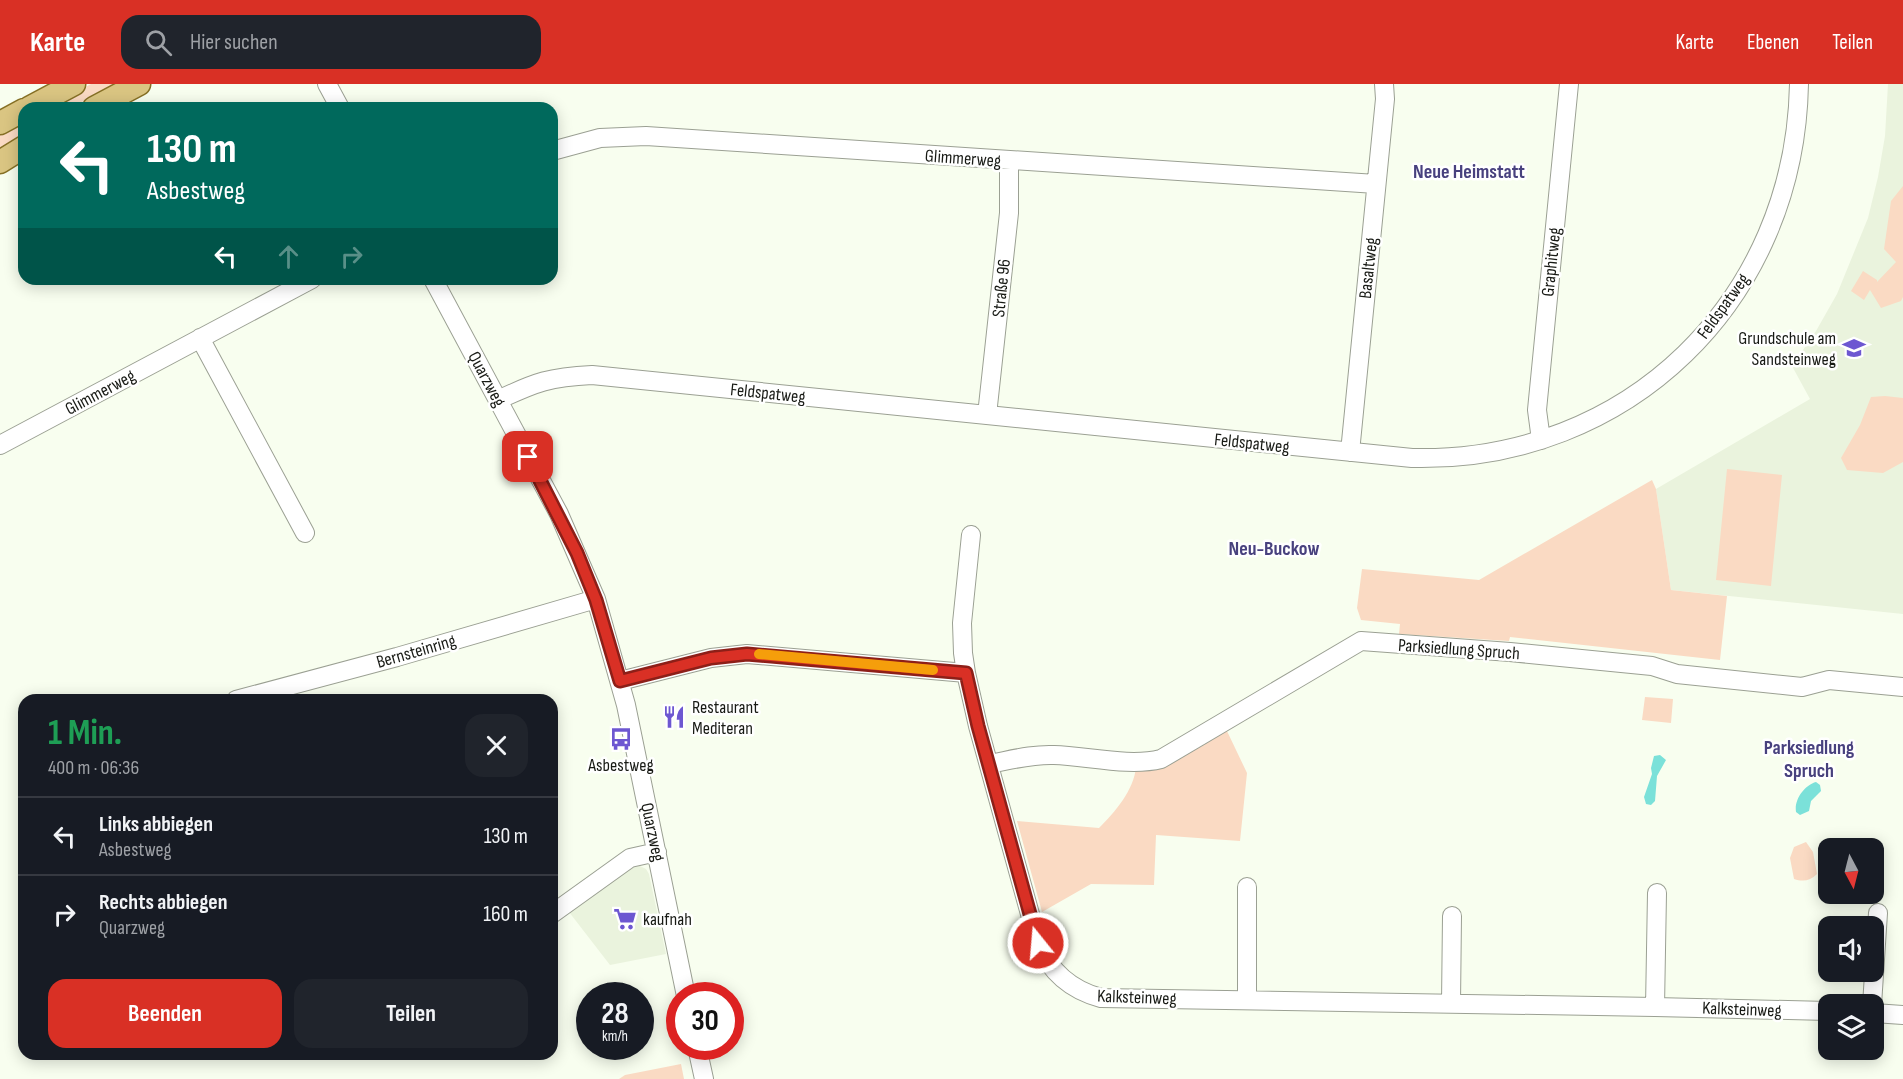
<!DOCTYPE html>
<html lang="de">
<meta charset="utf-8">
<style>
body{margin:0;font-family:"Sofia Sans Condensed",sans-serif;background:#20242c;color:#f1f3f6;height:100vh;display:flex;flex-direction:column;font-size:22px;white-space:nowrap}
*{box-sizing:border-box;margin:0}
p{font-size:20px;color:#9ea1a6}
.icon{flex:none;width:33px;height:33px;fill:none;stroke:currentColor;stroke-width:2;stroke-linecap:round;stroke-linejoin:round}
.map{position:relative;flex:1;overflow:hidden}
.details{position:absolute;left:18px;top:610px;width:540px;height:366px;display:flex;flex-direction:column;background:#171b24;border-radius:18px;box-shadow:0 3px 15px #0003}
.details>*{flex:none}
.hud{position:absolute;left:18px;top:18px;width:540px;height:183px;border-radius:18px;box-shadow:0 3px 15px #0003;background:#00695c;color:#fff;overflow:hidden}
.needle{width:39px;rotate:173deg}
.buttons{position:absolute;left:1818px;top:754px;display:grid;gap:12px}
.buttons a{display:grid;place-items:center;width:66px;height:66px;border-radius:12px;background:#171b24;box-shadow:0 3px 15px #0003;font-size:30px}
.speed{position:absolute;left:576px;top:898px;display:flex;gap:12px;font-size:30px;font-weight:700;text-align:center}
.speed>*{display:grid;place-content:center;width:78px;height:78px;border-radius:50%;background:#171b24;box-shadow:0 3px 15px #0003;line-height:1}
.speed small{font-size:15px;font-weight:400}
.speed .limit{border:9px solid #d22;background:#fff;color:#111}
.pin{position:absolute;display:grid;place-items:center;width:51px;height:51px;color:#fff;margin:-26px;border-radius:12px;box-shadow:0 3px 9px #0006}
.me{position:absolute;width:66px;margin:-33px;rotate:343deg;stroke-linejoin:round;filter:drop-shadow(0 0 4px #0008)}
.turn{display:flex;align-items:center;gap:21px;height:126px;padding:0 30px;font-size:27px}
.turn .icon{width:78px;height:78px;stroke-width:2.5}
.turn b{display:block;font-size:42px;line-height:51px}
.lanes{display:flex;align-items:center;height:57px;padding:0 30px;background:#0003;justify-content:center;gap:30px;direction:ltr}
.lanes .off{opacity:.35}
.round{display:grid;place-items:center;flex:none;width:63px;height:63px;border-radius:18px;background:#20242c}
.overview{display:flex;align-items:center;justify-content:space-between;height:102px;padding:0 30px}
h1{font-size:36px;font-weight:700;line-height:45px;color:#1e9e55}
.button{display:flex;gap:12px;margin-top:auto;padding:12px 30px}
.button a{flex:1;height:69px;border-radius:18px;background:#d93025;color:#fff;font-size:24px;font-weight:700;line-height:69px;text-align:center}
.button a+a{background:#20242c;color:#f1f3f6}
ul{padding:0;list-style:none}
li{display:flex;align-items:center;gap:18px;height:78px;padding:0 30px;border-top:2px solid #363941}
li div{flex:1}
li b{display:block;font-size:22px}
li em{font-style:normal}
header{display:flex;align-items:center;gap:36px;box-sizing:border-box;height:84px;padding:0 30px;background:#d93025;color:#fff}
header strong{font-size:28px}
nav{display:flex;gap:33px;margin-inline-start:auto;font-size:21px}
.search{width:420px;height:54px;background:#20242c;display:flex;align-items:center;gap:15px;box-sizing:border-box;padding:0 21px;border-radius:18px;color:#9ea1a6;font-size:22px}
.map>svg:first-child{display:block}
.built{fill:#eaf3dd}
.green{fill:#fadac3}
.water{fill:#7be1d9}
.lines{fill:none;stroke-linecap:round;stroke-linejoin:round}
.minor-casing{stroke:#9ba093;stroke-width:20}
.major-casing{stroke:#867025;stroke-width:25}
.minor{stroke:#fff;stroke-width:18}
.major{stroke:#dac582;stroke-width:22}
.route-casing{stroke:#8d1f18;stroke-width:15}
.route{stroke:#d93025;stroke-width:10}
.slow{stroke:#f59e0b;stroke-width:10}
.labels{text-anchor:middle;stroke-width:5;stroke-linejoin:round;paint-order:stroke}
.street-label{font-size:18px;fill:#181a15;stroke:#fff}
.poi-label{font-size:18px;fill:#181a15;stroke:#fff;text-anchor:start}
.neighbourhood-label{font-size:20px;font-weight:bold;fill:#48417e;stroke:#fff}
</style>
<header>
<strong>Karte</strong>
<div class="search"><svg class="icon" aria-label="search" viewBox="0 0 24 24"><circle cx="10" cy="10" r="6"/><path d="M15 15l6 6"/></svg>Hier suchen</div>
<nav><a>Karte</a><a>Ebenen</a><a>Teilen</a></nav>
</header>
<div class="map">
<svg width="1903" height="995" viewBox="0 0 1903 995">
<rect width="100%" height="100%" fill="#f8feef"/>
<path class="built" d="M1888,0H1903V530L1671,506L1656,405L1810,315L1792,282L1816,247L1837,210L1868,134L1878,93L1885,52Z
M640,782L646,785L649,790L666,870L610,881L569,828L633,783Z"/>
<path class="green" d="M91,0H115L71,24H46Z
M24,36V50L0,65V48Z
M1903,102V213L1901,217L1881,224L1870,206L1864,216L1851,207L1863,187L1877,196V198L1896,178L1884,165L1891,117Z
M1885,312L1903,314V378L1883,389L1847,386L1841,374L1860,341L1871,313Z
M1727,385L1782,391L1771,502L1716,496Z
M1652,396L1656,405L1671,506L1727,512L1720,576L1510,553L1509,557L1399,550L1400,540L1361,536L1357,524L1362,485L1479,496Z
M1645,613L1673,615L1671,639L1642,636Z
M1226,645L1247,689L1240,757L1156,751L1154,801L1091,800L1042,828L1017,737L1099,744C1115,728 1134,706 1136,683Z
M1806,758L1813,768L1817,790C1810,797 1803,798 1794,795L1790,774L1794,763Z
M681,980L684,995H619L625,991Z"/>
<path class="water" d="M1660,671L1666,676L1657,692L1655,717L1651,721L1646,720L1644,713L1652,690L1651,684L1654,672Z
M1816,698L1820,701L1821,707L1811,717L1809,727L1800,731L1796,728C1794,715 1805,701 1816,698Z"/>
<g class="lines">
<g class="minor-casing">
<path id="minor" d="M327,0L340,24
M552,67L600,54L646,52L1376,100
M433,195L559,430L596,515L626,621L686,912
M200,254L305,449
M498,316C536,298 550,293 592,291L1412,374C1628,379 1795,216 1799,0
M987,331L1009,129V77
M1541,356L1537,326L1569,0
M0,361L312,195
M1350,368L1385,15L1384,0
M971,451L962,539L963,569L966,589L978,642L1038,859C1050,888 1071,906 1101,914L1655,923L1828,927
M620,597L711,574L747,570L966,589
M236,616L397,573L596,515
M989,680C1011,676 1032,670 1054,671C1087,672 1129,683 1161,675L1361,557L1510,568L1652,582L1677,590L1802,603L1829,596L1903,603
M552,830L630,774L657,768
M1247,915V803
M1451,919L1452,832
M1872,921L1878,829
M1655,923L1657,809
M1874,929L1903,931
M697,963L704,995"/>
</g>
<g class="major-casing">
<path id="major" d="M29,24L74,0
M94,24L139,0
M0,39L24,26
M0,78L24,63"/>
</g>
<use href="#minor" class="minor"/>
<use href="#major" class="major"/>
</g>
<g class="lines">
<g class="route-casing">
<path id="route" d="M528,373L577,469L596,516L620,597L711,574L747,570L966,589L978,642L1038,859"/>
</g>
<use href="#route" class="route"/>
<path class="slow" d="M759,570L933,586"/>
</g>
<defs>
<g id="school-bare" transform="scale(1.8)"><path d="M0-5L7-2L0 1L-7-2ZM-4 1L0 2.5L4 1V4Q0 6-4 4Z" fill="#6d57d1" stroke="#fff" stroke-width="2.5" paint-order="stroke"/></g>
<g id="restaurant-bare" transform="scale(1.8)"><path d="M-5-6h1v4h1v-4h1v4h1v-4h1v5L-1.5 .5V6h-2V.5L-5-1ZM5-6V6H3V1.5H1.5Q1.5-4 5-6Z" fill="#6d57d1" stroke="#fff" stroke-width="2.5" paint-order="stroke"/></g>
<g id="bus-bare" transform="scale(1.8)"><path d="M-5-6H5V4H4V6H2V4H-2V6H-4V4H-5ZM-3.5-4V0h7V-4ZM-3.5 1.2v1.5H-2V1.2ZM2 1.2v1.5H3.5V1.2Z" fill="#6d57d1" stroke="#fff" stroke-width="2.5" paint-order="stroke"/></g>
<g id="supermarket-bare" transform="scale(1.8)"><path d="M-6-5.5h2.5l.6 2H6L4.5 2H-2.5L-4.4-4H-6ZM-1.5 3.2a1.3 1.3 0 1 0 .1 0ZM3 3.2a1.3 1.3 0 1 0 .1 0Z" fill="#6d57d1" stroke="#fff" stroke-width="2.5" paint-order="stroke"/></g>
</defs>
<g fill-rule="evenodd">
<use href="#school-bare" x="1854" y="264"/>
<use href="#restaurant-bare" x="674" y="633"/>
<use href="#bus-bare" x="621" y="655"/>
<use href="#supermarket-bare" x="625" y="835"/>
</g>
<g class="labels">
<g class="street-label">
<text transform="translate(963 74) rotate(4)" y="6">Glimmerweg</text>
<text transform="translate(1551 178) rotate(-84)" y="6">Graphitweg</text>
<text transform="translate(1368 184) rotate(-84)" y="6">Basaltweg</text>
<text transform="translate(1001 204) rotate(-84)" y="6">Straße 96</text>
<text transform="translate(1723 222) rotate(-54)" y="6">Feldspatweg</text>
<text transform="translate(487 295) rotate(62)" y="6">Quarzweg</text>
<text transform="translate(100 308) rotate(-28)" y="6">Glimmerweg</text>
<text transform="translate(768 309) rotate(6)" y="6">Feldspatweg</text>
<text transform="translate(1252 359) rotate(6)" y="6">Feldspatweg</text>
<text transform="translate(1459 565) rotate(4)" y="6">Parksiedlung Spruch</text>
<text transform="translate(416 567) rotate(-16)" y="6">Bernsteinring</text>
<text transform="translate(653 748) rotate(78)" y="6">Quarzweg</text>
<text transform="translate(1137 913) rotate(2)" y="6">Kalksteinweg</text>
<text transform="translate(1742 925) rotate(2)" y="6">Kalksteinweg</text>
</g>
<g class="poi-label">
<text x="1836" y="260" text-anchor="end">Grundschule am<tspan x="1836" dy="21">Sandsteinweg</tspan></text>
<text x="692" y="629">Restaurant<tspan x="692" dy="21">Mediteran</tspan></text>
<text x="621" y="687" text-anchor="middle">Asbestweg</text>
<text x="643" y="841">kaufnah</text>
</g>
<g class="neighbourhood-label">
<text x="1469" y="94">Neue Heimstatt</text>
<text x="1274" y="471">Neu-Buckow</text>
<text x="1809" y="670">Parksiedlung<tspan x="1809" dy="23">Spruch</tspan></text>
</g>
</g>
</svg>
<div class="buttons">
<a><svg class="needle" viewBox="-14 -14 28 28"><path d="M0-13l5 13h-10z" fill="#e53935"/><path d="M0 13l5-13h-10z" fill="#9ea1a6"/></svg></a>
<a><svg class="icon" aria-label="sound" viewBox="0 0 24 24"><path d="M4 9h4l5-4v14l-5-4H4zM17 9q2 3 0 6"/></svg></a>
<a><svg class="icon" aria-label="layers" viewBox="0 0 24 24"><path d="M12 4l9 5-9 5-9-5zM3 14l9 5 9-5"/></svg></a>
</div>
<div class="speed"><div>28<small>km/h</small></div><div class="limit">30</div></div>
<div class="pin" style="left:528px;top:373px;background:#d93025"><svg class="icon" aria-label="arrive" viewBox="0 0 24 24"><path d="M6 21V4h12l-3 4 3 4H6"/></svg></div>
<svg class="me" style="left:1038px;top:859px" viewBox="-20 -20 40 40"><circle r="17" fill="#d93025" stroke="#fff" stroke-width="3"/><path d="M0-11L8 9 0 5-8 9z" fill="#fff"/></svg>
<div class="hud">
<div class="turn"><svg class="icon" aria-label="left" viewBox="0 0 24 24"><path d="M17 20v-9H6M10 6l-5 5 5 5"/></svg><div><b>130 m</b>Asbestweg</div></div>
<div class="lanes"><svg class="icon" aria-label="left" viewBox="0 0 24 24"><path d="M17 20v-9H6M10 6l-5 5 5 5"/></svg><svg class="icon off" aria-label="ahead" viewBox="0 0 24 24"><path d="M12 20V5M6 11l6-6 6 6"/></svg><svg class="icon off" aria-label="right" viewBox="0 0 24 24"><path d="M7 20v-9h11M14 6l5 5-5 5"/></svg></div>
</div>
<section class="details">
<div class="overview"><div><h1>1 Min.</h1><p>400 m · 06:36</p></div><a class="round"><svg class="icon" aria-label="close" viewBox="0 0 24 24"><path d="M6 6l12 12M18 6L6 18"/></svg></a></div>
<ul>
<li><svg class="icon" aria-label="left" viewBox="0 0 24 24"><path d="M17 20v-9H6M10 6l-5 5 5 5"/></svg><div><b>Links abbiegen</b><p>Asbestweg</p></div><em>130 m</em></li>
<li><svg class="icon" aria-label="right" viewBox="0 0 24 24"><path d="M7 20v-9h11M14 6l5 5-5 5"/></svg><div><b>Rechts abbiegen</b><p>Quarzweg</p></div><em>160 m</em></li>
</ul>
<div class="button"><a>Beenden</a><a>Teilen</a></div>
</section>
</div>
